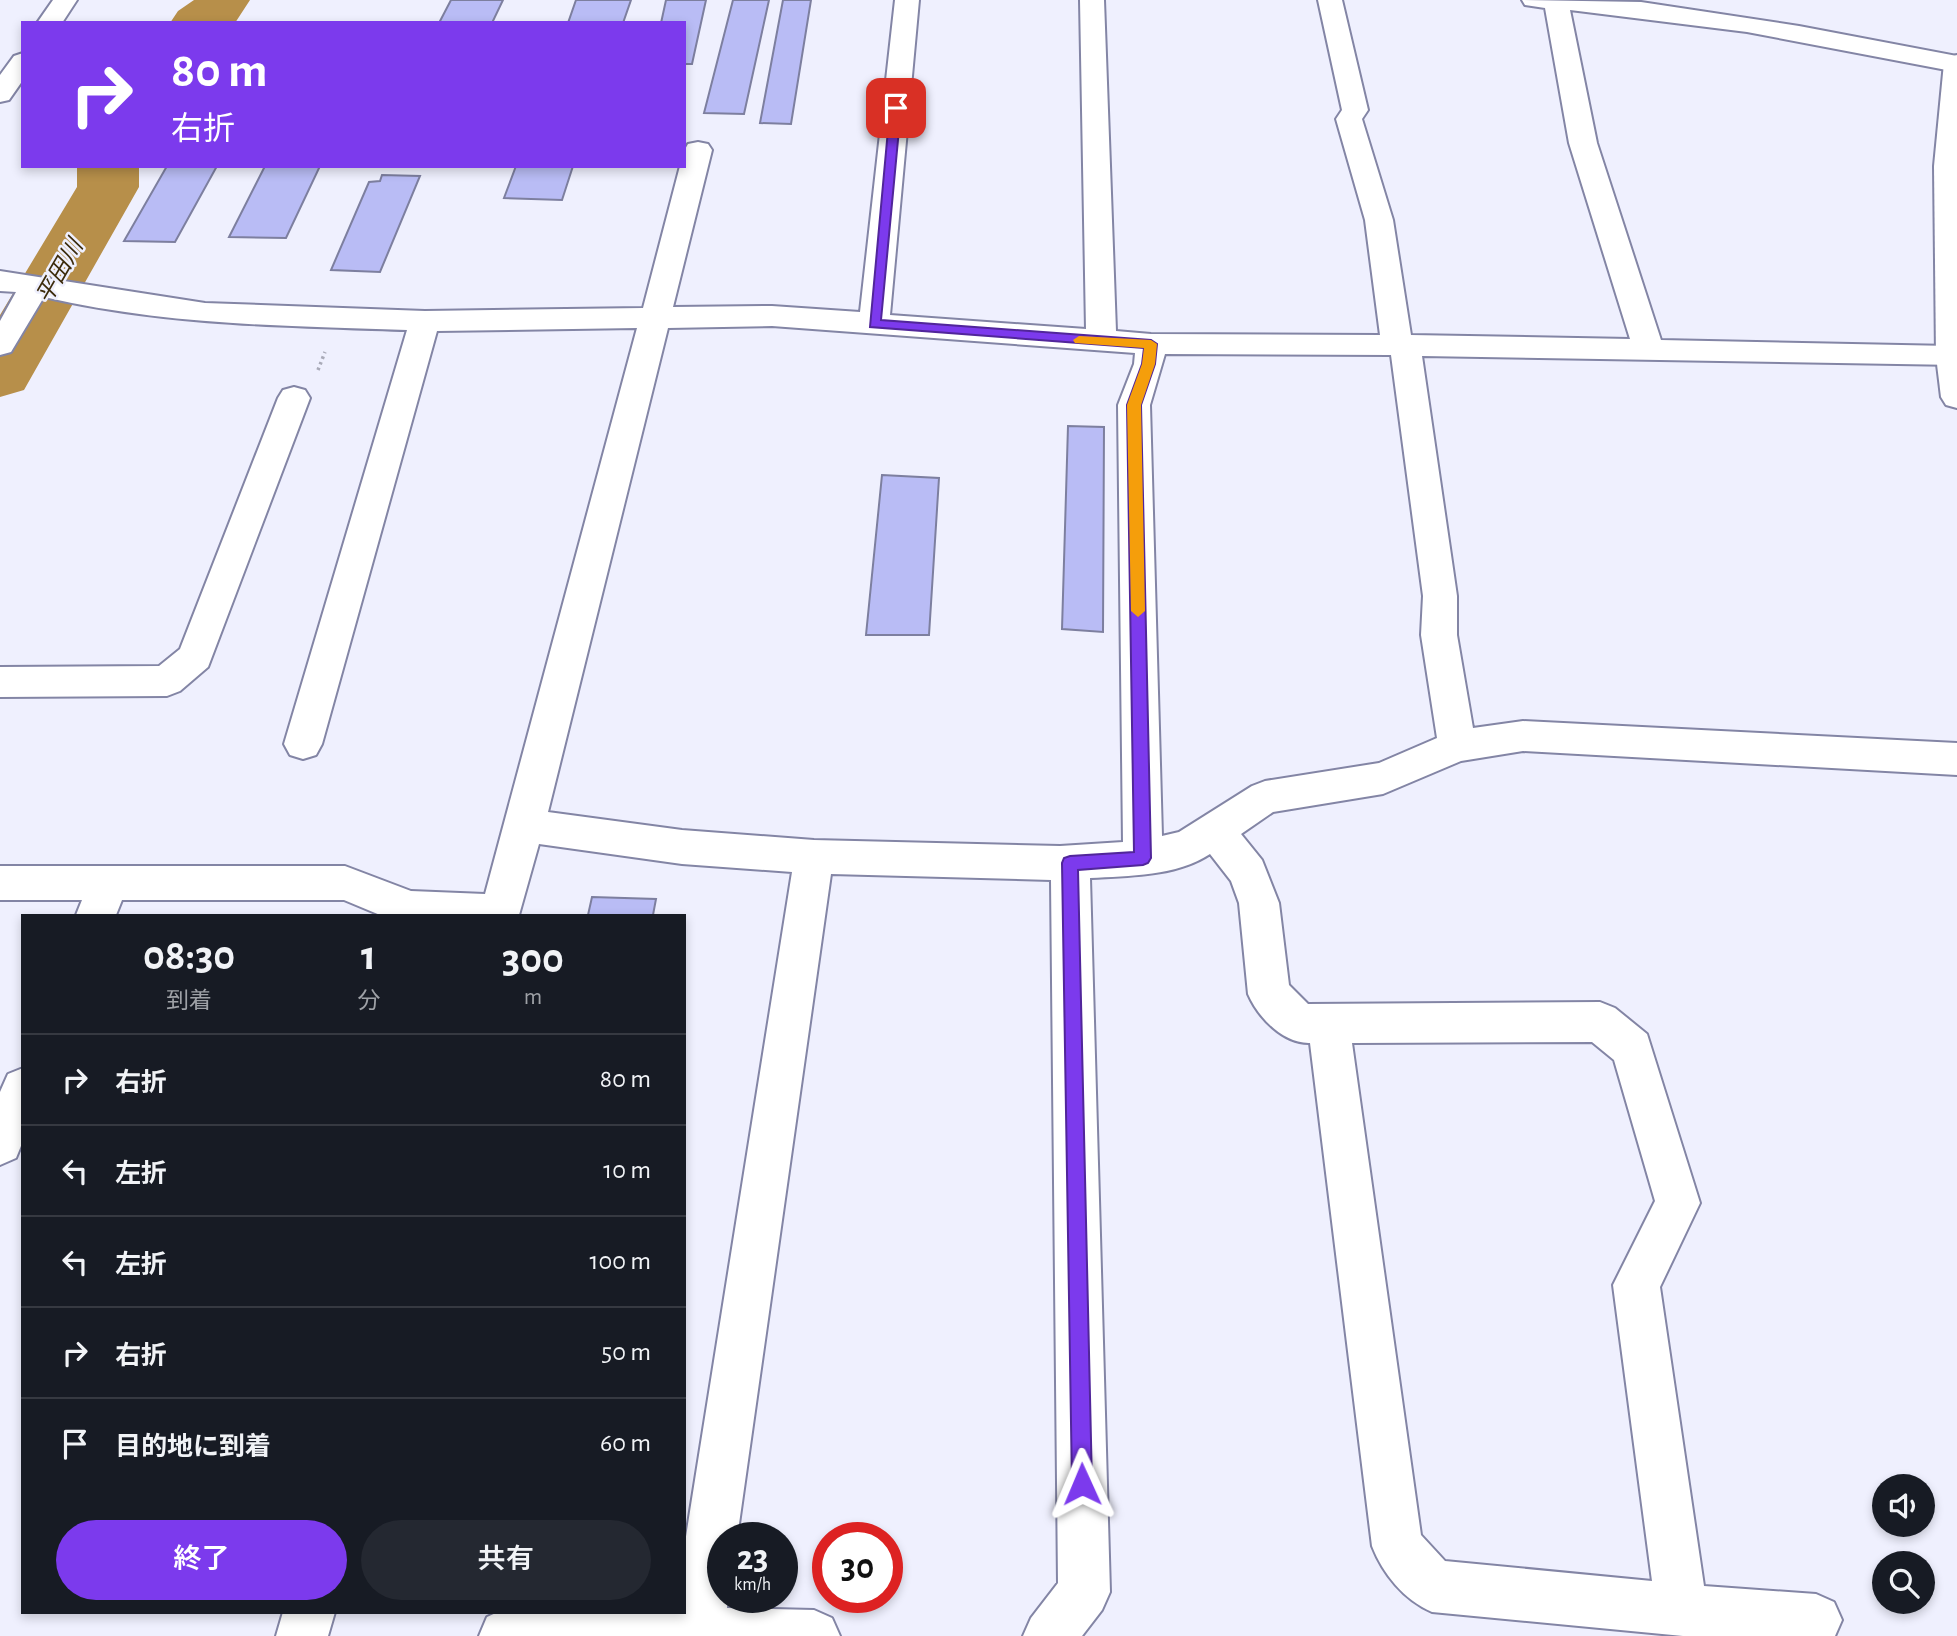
<!DOCTYPE html>
<html lang="ja">
<meta charset="utf-8">
<style>
body{margin:0;font-family:"Alegreya Sans","Noto Sans JP",sans-serif;background:#242831;color:#f1f3f6;height:100vh;display:flex;flex-direction:column;font-size:26px;white-space:nowrap}
*{box-sizing:border-box;margin:0}
p{font-size:23px;color:#9ea1a6}
.icon{flex:none;width:38px;height:38px;fill:none;stroke:currentColor;stroke-width:2;stroke-linecap:round;stroke-linejoin:round}
.map{position:relative;flex:1;overflow:hidden}
.details{position:absolute;left:21px;top:914px;width:665px;height:700px;display:flex;flex-direction:column;background:#171b24;border-radius:0px;box-shadow:0 4px 10px #0003}
.details>*{flex:none}
.hud{position:absolute;left:21px;top:21px;width:665px;height:147px;border-radius:0px;box-shadow:0 4px 10px #0003;background:#7c3aed;color:#fff;overflow:hidden}
.buttons{position:absolute;left:1872px;top:1474px;display:grid;gap:14px}
.buttons a{display:grid;place-items:center;width:63px;height:63px;border-radius:50%;background:#171b24;box-shadow:0 4px 10px #0003;font-size:35px}
.speed{position:absolute;left:707px;top:1522px;display:flex;gap:14px;font-size:35px;font-weight:700;text-align:center}
.speed>*{display:grid;place-content:center;width:91px;height:91px;border-radius:50%;background:#171b24;box-shadow:0 4px 10px #0003;line-height:1}
.speed small{font-size:18px;font-weight:400}
.speed .limit{border:10px solid #d22;background:#fff;color:#111}
.pin{position:absolute;display:grid;place-items:center;width:60px;height:60px;color:#fff;margin:-30px;border-radius:14px;box-shadow:0 4px 10px #0006}
.me{position:absolute;width:77px;margin:-38px;rotate:359deg;stroke-linejoin:round;filter:drop-shadow(0 0 5px #0008)}
.turn{display:flex;align-items:center;gap:24px;height:147px;padding:0 35px;font-size:32px}
.turn .icon{width:91px;height:91px;stroke-width:2.5}
.turn b{display:block;font-size:49px;line-height:60px}
.eta{display:flex;justify-content:space-evenly;align-items:center;height:119px;text-align:center}
.eta b{font-size:42px;font-weight:600;line-height:49px}
.cta{display:flex;gap:14px;margin-top:auto;padding:14px 35px}
.cta a{flex:1;height:80px;border-radius:42px;background:#7c3aed;color:#fff;font-size:28px;font-weight:600;line-height:80px;text-align:center}
.cta a+a{background:#242831;color:#f1f3f6}
ul{padding:0;list-style:none}
li{display:flex;align-items:center;gap:21px;height:91px;padding:0 35px;border-top:2px solid #363941}
li div{flex:1}
li b{display:block;font-size:26px}
li em{font-style:normal}
.map>svg:first-child{display:block}
.lines{fill:none;stroke-linecap:round;stroke-linejoin:round}
.river{fill:#b78f4a;fill-rule:evenodd}
.building{fill:#b9bcf5;stroke:#7d7f9f;stroke-width:2}
.minor-casing{stroke:#8385a5;stroke-width:4}
.tertiary-casing{stroke:#8385a5;stroke-width:4}
.path{stroke:#a9aab8;stroke-width:3.5;stroke-dasharray:2.5 3.5;stroke-linecap:butt}
.minor{fill:#fff;fill-rule:evenodd}
.tertiary{fill:#fff;fill-rule:evenodd}
.route{fill:#7c3aed;stroke:#51269a;stroke-width:2}
.slow{fill:#f59e0b}
.labels{text-anchor:middle;stroke-width:5;stroke-linejoin:round;paint-order:stroke}
.far-water-label{font-size:23px;font-style:italic;fill:#3c2b0c;stroke:#eff0fe}
</style>
<div class="map">
<svg width="1957" height="1636" viewBox="0 0 1957 1636">
<rect width="100%" height="100%" fill="#eff0fe"/>
<g class="lines">
<path class="river" d="M194,0H250L235,23H170L178,11Z
M77,166H139V187L24,390L0,397V315L77,187Z"/>
</g>
<path class="building" d="M451,0H503L492,23H439Z
M576,0H631L623,23H568Z
M666,0H706L692,64H684V23H661Z
M733,0H769L744,114L704,113Z
M783,0H811L791,124L760,123Z
M167,166H217L175,242L124,241Z
M265,166H320L286,238L229,237Z
M516,166H573L562,200L504,198Z
M382,175L420,176L380,272L331,270L369,182L380,181Z
M1068,426L1104,427L1103,632L1062,629Z
M882,475L939,478L929,635H866Z
M592,897L656,899L653,915H588Z"/>
<g class="lines">
<g class="minor-casing">
<path id="minor" d="M53,0H77L62,23H37Z
M895,0H919L890,315L1086,329L1080,0H1104L1116,331L1151,334L1380,335L1365,220L1336,119L1342,110L1318,0H1342L1368,110L1362,119L1393,220L1411,335L1630,339L1569,143L1545,8L1525,5L1522,0L1641,2L1799,26L1957,56V72L1747,32L1570,10L1597,143L1661,340L1951,346L1957,347V365L1422,356L1457,596V635L1473,728L1523,721L1957,743V775L1523,751L1461,761L1383,794L1273,812L1241,834L1262,860L1279,903L1289,985L1308,1004L1600,1002L1615,1008L1647,1034L1700,1203L1660,1287L1704,1586L1816,1594L1834,1602L1842,1620L1835,1636H1683L1432,1612C1404,1600 1383,1574 1372,1546L1310,1043C1283,1044 1258,1017 1248,994L1239,903L1231,881L1210,854C1177,876 1129,876 1090,878L1110,1592L1102,1610L1082,1636H1023L1031,1618L1058,1583L1051,880L831,874L737,1538H723V1598H728L727,1608L814,1610L832,1618L840,1636H479L487,1617L498,1612H684V1549L792,872L682,864L539,844L519,915H380L344,900H122L116,915H76L82,900H0V866H345L411,891L485,894L637,328L437,331L322,744L316,755L303,759L290,755L284,744L407,330C284,326 165,325 44,297L11,352L0,355V321L16,292L0,291V271L205,303L425,311L643,308L680,166H684V151L688,144L698,142L708,144L712,150L673,307L772,306L860,312ZM772,326L1135,353L1134,364L1118,405L1123,842L1060,846L814,840L682,830L548,812L668,328ZM1165,354L1391,355L1423,596L1421,635L1437,738L1379,763L1265,781L1252,786L1179,832L1162,836L1150,405ZM1592,1042L1614,1060L1655,1201L1613,1285L1652,1581L1445,1561L1421,1535L1352,1043Z
M23,53V80L9,100L0,102V75L14,56Z
M294,387L305,390L310,398L208,667L180,691L167,696L0,697V667L159,666L180,649L278,398L283,390Z
M23,1068V1141L16,1158L0,1165V1092L8,1074Z
M283,1612H335L328,1636H276Z"/>
</g>
<g class="tertiary-casing">
<path id="tertiary" d="M1957,55V408L1946,405L1941,397L1936,356L1934,166L1944,63L1948,58Z"/>
</g>
<path class="path" d="M318,370L325,352"/>
<use href="#minor" class="minor"/>
<use href="#tertiary" class="tertiary"/>
</g>
<path class="route" d="M896,105L901,108L881,320L1151,340L1157,344L1155,364L1141,405L1151,858L1148,863L1143,865L1078,870L1092,1484L1089,1491L1082,1494L1075,1491L1072,1484L1062,863L1064,858L1070,856L1134,852L1127,405L1142,364L1144,348L870,327L890,108Z"/>
<path class="slow" d="M1079,336L1151,340L1157,344L1155,364L1141,405L1145,611L1138,617L1131,611L1127,405L1142,364L1144,348L1075,343L1073,340Z"/>
<g class="labels">
<g class="far-water-label">
<text transform="translate(59 271) rotate(-60)" y="8">平田川</text>
</g>
</g>
</svg>
<div class="buttons">
<a><svg class="icon" aria-label="sound" viewBox="0 0 24 24"><path d="M4 9h4l5-4v14l-5-4H4zM17 9q2 3 0 6"/></svg></a>
<a><svg class="icon" aria-label="search" viewBox="0 0 24 24"><circle cx="10" cy="10" r="6"/><path d="M15 15l6 6"/></svg></a>
</div>
<div class="speed"><div>23<small>km/h</small></div><div class="limit">30</div></div>
<div class="pin" style="left:896px;top:108px;background:#d93025"><svg class="icon" aria-label="arrive" viewBox="0 0 24 24"><path d="M6 21V4h12l-3 4 3 4H6"/></svg></div>
<svg class="me" style="left:1082px;top:1484px" viewBox="-20 -20 40 40"><path d="M0-17L14 15 0 8-14 15z" fill="#7c3aed" stroke="#fff" stroke-width="4"/></svg>
<div class="hud">
<div class="turn"><svg class="icon" aria-label="right" viewBox="0 0 24 24"><path d="M7 20v-9h11M14 6l5 5-5 5"/></svg><div><b>80 m</b>右折</div></div>
</div>
<section class="details">
<div class="eta">
<div><b>08:30</b><p>到着</p></div>
<div><b>1</b><p>分</p></div>
<div><b>300</b><p>m</p></div>
</div>
<ul>
<li><svg class="icon" aria-label="right" viewBox="0 0 24 24"><path d="M7 20v-9h11M14 6l5 5-5 5"/></svg><div><b>右折</b></div><em>80 m</em></li>
<li><svg class="icon" aria-label="left" viewBox="0 0 24 24"><path d="M17 20v-9H6M10 6l-5 5 5 5"/></svg><div><b>左折</b></div><em>10 m</em></li>
<li><svg class="icon" aria-label="left" viewBox="0 0 24 24"><path d="M17 20v-9H6M10 6l-5 5 5 5"/></svg><div><b>左折</b></div><em>100 m</em></li>
<li><svg class="icon" aria-label="right" viewBox="0 0 24 24"><path d="M7 20v-9h11M14 6l5 5-5 5"/></svg><div><b>右折</b></div><em>50 m</em></li>
<li><svg class="icon" aria-label="arrive" viewBox="0 0 24 24"><path d="M6 21V4h12l-3 4 3 4H6"/></svg><div><b>目的地に到着</b></div><em>60 m</em></li>
</ul>
<div class="cta"><a>終了</a><a>共有</a></div>
</section>
</div>
